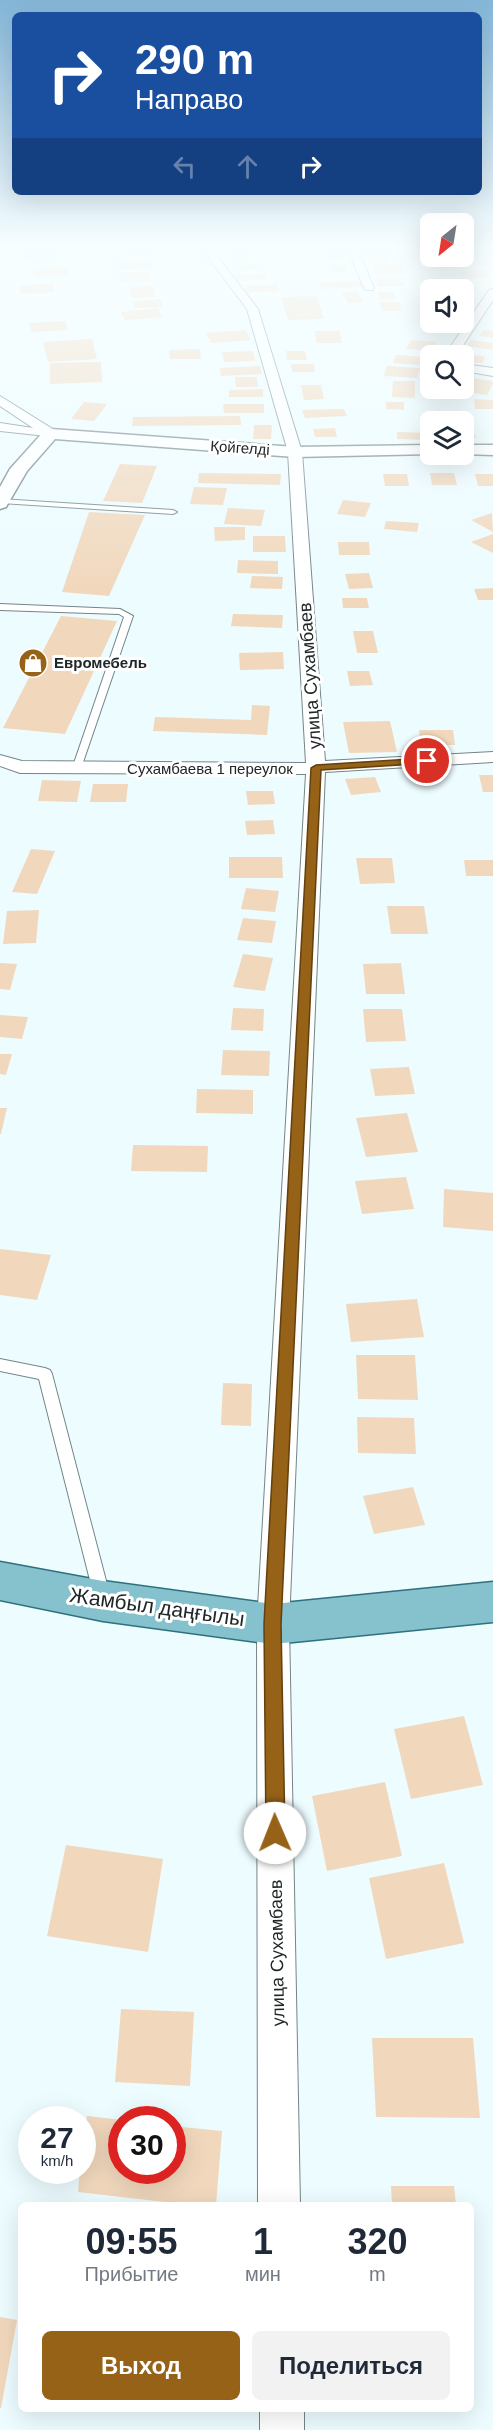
<!DOCTYPE html>
<html lang="ru">
<meta charset="utf-8">
<style>
body{margin:0;font-family:Arial,sans-serif;background:#f2f2f3;color:#1f2937;height:100vh;display:flex;flex-direction:column;font-size:22px;white-space:nowrap}
*{box-sizing:border-box;margin:0}
p{font-size:20px;color:#747a83}
.icon{flex:none;width:33px;height:33px;fill:none;stroke:currentColor;stroke-width:2;stroke-linecap:round;stroke-linejoin:round}
.map{position:relative;flex:1;overflow:hidden}
.drawer{position:absolute;left:18px;top:2202px;width:456px;height:210px;display:flex;flex-direction:column;background:#fff;border-radius:9px;box-shadow:0 6px 24px #0002}
.drawer>*{flex:none}
.hud{position:absolute;left:12px;top:12px;width:470px;height:183px;border-radius:9px;box-shadow:0 6px 24px #0002;background:#1a4fa0;color:#fff;overflow:hidden}
.needle{width:39px;rotate:210deg}
.controls{position:absolute;left:420px;top:213px;display:grid;gap:12px}
.controls a{display:grid;place-items:center;width:54px;height:54px;border-radius:9px;background:#fff;box-shadow:0 6px 24px #0002;font-size:30px}
.speed{position:absolute;left:18px;top:2106px;display:flex;gap:12px;font-size:30px;font-weight:700;text-align:center}
.speed>*{display:grid;place-content:center;width:78px;height:78px;border-radius:50%;background:#fff;box-shadow:0 6px 24px #0002;line-height:1}
.speed small{font-size:15px;font-weight:400}
.speed .limit{border:9px solid #d22;background:#fff;color:#111}
.pin{position:absolute;display:grid;place-items:center;width:51px;height:51px;color:#fff;margin:-26px;border:3px solid #fff;border-radius:50%;box-shadow:0 2px 6px #0007}
.me{position:absolute;width:66px;margin:-33px;rotate:359deg;stroke-linejoin:round;filter:drop-shadow(0 0 4px #0008)}
.turn{display:flex;align-items:center;gap:21px;height:126px;padding:0 24px;font-size:27px}
.turn .icon{width:78px;height:78px;stroke-width:2.5}
.turn b{display:block;font-size:42px;line-height:51px}
.lanes{display:flex;align-items:center;height:57px;padding:0 24px;background:#0003;justify-content:center;gap:30px;direction:ltr}
.lanes .off{opacity:.35}
.eta{display:flex;justify-content:space-evenly;align-items:center;height:102px;text-align:center}
.eta b{font-size:36px;font-weight:600;line-height:42px}
.cta{display:flex;gap:12px;margin-top:auto;padding:12px 24px}
.cta a{flex:1;height:69px;border-radius:9px;background:#966217;color:#fff;font-size:24px;font-weight:600;line-height:69px;text-align:center}
.cta a+a{background:#f2f2f3;color:#1f2937}
.map>svg:first-child{display:block}
.building{fill:#f1d8bd}
.lines{fill:none;stroke-linecap:round;stroke-linejoin:round}
.service-casing{stroke:#748588;stroke-width:2}
.minor-casing{stroke:#748588;stroke-width:2}
.tertiary-casing{stroke:#748588;stroke-width:3}
.primary-casing{stroke:#2e717d;stroke-width:3}
.service{fill:#fff;fill-rule:evenodd}
.minor{fill:#fff;fill-rule:evenodd}
.tertiary{fill:#fff;fill-rule:evenodd}
.primary{fill:#86c2cd;fill-rule:evenodd}
.route{fill:#966217;stroke:#62400f;stroke-width:1.5}
.labels{text-anchor:middle;stroke-width:6;stroke-linejoin:round;paint-order:stroke}
.far-street-label{font-size:15px;fill:#202728;stroke:#fff}
.far-poi-label{font-size:15px;font-weight:bold;fill:#202728;stroke:#fff;text-anchor:start}
.street-label{font-size:18px;fill:#202728;stroke:#fff}
.near-street-label{font-size:21px;fill:#202728;stroke:#fff}
</style>
<div class="map">
<svg width="493" height="2430" viewBox="0 0 493 2430">
<rect width="100%" height="100%" fill="#edfcff"/>
<path class="building" d="M53,248L58,257L25,259L20,250Z
M386,248L390,253L369,254L365,249Z
M130,251H149V256H130Z
M248,253L249,258H230V254Z
M327,254H343L344,260H328Z
M367,255H387L389,262H368Z
M440,258H459L460,264H441Z
M150,260L153,268L120,270L117,262Z
M256,264L257,270H239L238,265Z
M374,264H401L403,274H375Z
M331,265H345L346,272H332Z
M66,267L69,275L35,277L33,269Z
M485,270L490,278L461,279L456,271Z
M148,272L151,281L121,282L119,273Z
M265,274L267,280L237,281L235,275Z
M377,278H402L404,286H378Z
M360,281L363,287L322,289L319,282Z
M53,283L55,292L21,294L18,286Z
M277,284L279,291L246,292L244,286Z
M458,285L477,287L474,292L464,291L455,290Z
M153,286L156,297L132,298L129,287Z
M357,291L363,302L348,303L341,292Z
M377,292H392L397,299L381,300Z
M317,296L324,319L288,320L281,297Z
M160,299L163,307L135,308L132,301Z
M379,302H399L402,311H382Z
M158,308L163,317L125,320L121,312Z
M430,320V322L450,324L445,333L424,331Z
M65,321L68,330L32,332L29,323Z
M246,330L251,340L211,343L206,333Z
M484,330L493,331V338L479,336Z
M315,331H340L342,343H316Z
M92,339L97,359L48,362L43,342Z
M411,340L436,342L432,351L406,349Z
M471,340L493,343V350L466,346Z
M200,349L201,359H170L169,350Z
M253,351L255,361L224,362L222,352Z
M286,351H305L307,360H287Z
M396,355L424,357L422,365L393,363Z
M467,355L485,356L483,363L466,362Z
M101,362L102,382L50,384V363Z
M291,364H314L315,372H292Z
M260,366L262,374L221,376L220,368Z
M387,366L420,368L417,378L384,376Z
M235,377H257L258,387H236Z
M464,377L493,381V384L487,395L453,390L464,388Z
M393,381H415V398L392,397Z
M301,385H321L324,399L304,400Z
M263,389V397H229V390Z
M474,399L493,400V409H475Z
M84,402L107,404L94,421L71,419Z
M386,402H404V410L386,409Z
M223,404H264V413H224Z
M344,409L347,416L305,418L302,410Z
M240,416L241,425L132,426L133,417Z
M254,425H272L271,439H253Z
M464,427H471L476,438H464Z
M335,428L337,437H315L313,429Z
M397,432L427,433V440L397,439Z
M120,464L157,466L142,503L103,501Z
M199,473L281,474L280,485L198,483Z
M430,473H454L457,485H432Z
M383,474H407L409,486H385Z
M475,474H493V486H478Z
M194,487L227,488L223,505L190,504Z
M343,500L371,503L365,517L337,514Z
M228,508L265,510L261,526L224,524Z
M89,512L145,515L109,596L62,592Z
M492,513L493,532L471,520Z
M386,521L419,523L417,532L384,529Z
M214,527H245V540L215,541Z
M493,534V553L471,542Z
M253,536H285L286,552H253Z
M338,542H369L370,555H339Z
M238,560L278,561V574L237,573Z
M369,573L373,588L349,589L345,574Z
M252,576L283,577L282,589L250,588Z
M493,588V600H478L474,589Z
M342,598H367L369,608H343Z
M233,614L283,615L282,628L231,626Z
M61,616L117,621L65,734L3,728Z
M353,631H373L378,653H357Z
M283,652L284,669L240,670L239,653Z
M347,671H369L373,685L350,686Z
M252,705L270,706L267,735L153,731L155,717L251,720Z
M390,721L397,752L349,753L343,722Z
M419,730H453L455,745H421Z
M479,775H493V792H483Z
M375,777L381,792L351,795L345,779Z
M42,780L81,781L77,802L38,801Z
M93,784H128L126,802H90Z
M246,791H273L275,804L248,805Z
M273,820L275,834L247,835L245,821Z
M31,849L55,851L37,894L12,892Z
M229,857H282L283,878H229Z
M356,858H392L395,883L360,884Z
M464,860H493V876H466Z
M246,888L279,891L275,912L241,909Z
M387,906H424L428,934H391Z
M39,910L36,943L3,944L7,911Z
M243,918L276,921L272,943L237,940Z
M243,954L273,958L265,991L233,987Z
M0,963L17,964L10,990L0,989Z
M401,963L405,994H366L363,964Z
M233,1008L264,1009L263,1031L231,1030Z
M363,1009H402L406,1041L366,1042Z
M0,1015L28,1017L22,1039L0,1037Z
M223,1050L270,1051L269,1076L221,1075Z
M0,1054H12L6,1075L0,1074Z
M409,1067L415,1094L375,1096L370,1069Z
M197,1089L253,1090V1114L196,1113Z
M0,1108H7L1,1134H0Z
M407,1113L418,1152L366,1157L356,1118Z
M133,1145L208,1146L207,1172L131,1171Z
M406,1177L414,1209L362,1214L355,1181Z
M444,1189L493,1193V1231L443,1227Z
M0,1249L51,1255L37,1300L0,1295Z
M417,1299L424,1337L351,1342L346,1304Z
M356,1355H415L418,1400L358,1399Z
M223,1383L252,1384L251,1426L221,1425Z
M357,1417L414,1418L416,1454L358,1453Z
M413,1487L425,1525L374,1534L363,1496Z
M464,1716L483,1785L411,1799L394,1729Z
M385,1782L402,1856L327,1871L312,1796Z
M66,1845L163,1859L148,1952L47,1936Z
M444,1863L464,1943L386,1959L369,1878Z
M121,2009L194,2012L190,2086L115,2082Z
M372,2038H473L480,2118L376,2117Z
M87,2116L122,2120V2170H172V2126L222,2131L216,2205H191L78,2192L80,2170H82Z
M391,2186H454L456,2205H392Z
M0,2317L17,2320L1,2408H0Z"/>
<g class="lines">
<g class="service-casing">
<path id="service" d="M0,499L173,510L177,512L173,514L1,503Z
M0,604L120,609L133,616L80,771L72,769L124,617L119,614L0,610Z
M0,1359L45,1368L50,1370L52,1374L110,1596L108,1602L102,1604L96,1602L94,1596L39,1379L0,1371Z"/>
</g>
<g class="minor-casing">
<path id="minor" d="M201,248H211L258,309L302,452L325,761L493,752V762L325,772L289,1624L300,2205H258L257,1624L306,774L20,773L0,766V755L22,761L306,763L288,452L247,309Z
M347,248H357L374,288L373,290H365L364,288Z
M493,289V300L456,356H444L489,290Z
M464,364L493,368V376L464,371Z
M0,396L56,431L58,434L56,437L0,431V423L33,428L0,406Z
M260,2409H304V2430H260Z"/>
</g>
<g class="tertiary-casing">
<path id="tertiary" d="M51,429L295,447L430,445V454H433L295,457L55,439L27,471L6,507L0,509V487L10,469L45,430Z
M464,445H493V455L461,454H464Z"/>
</g>
<g class="primary-casing">
<path id="primary" d="M0,1562L103,1581L273,1604L493,1582V1622L273,1644L103,1621L0,1600Z"/>
</g>
<use href="#service" class="service"/>
<use href="#minor" class="minor"/>
<use href="#tertiary" class="tertiary"/>
<use href="#primary" class="primary"/>
</g>
<linearGradient id="sky" x2="0" y2="1"><stop stop-color="#84b6d8"/><stop offset="0.42" stop-color="#f7feff"/><stop offset="1" stop-color="#f7feff" stop-opacity="0"/></linearGradient>
<rect width="493" height="588" fill="url(#sky)"/>
<path class="route" d="M427,758L430,759V763L321,770L281,1624L285,1833L282,1840L275,1842L269,1840L266,1833L264,1624L311,768L316,765Z"/>
<defs>
<g id="shop-disc" transform="scale(1.5)"><circle r="9.5" fill="#966217" stroke="#fff"/><path d="M-5-2.5h2.3a2.7 3.5 0 0 1 5.4 0H5L5.5 6h-11ZM-1.5-2.5h3a1.5 2.3 0 0 0-3 0Z" fill="#fff"/></g>
</defs>
<g fill-rule="evenodd">
<use href="#shop-disc" x="33" y="663"/>
</g>
<g class="labels">
<g class="far-street-label">
<text transform="translate(240 448) rotate(4)" y="5">Қойгелді</text>
<text x="210" y="774">Сухамбаева 1 переулок</text>
</g>
<g class="far-poi-label">
<text x="54" y="668">Евромебель</text>
</g>
<g class="street-label">
<text transform="translate(310 676) rotate(-94)" y="6">улица Сухамбаев</text>
<text transform="translate(277 1953) rotate(-91)" y="6">улица Сухамбаев</text>
</g>
<g class="near-street-label">
<text transform="translate(157 1607) rotate(8)" y="7">Жамбыл даңғылы</text>
</g>
</g>
</svg>
<div class="controls">
<a><svg class="needle" viewBox="-14 -14 28 28"><path d="M0-13l5 13h-10z" fill="#e53935"/><path d="M0 13l5-13h-10z" fill="#747a83"/></svg></a>
<a><svg class="icon" aria-label="sound" viewBox="0 0 24 24"><path d="M4 9h4l5-4v14l-5-4H4zM17 9q2 3 0 6"/></svg></a>
<a><svg class="icon" aria-label="search" viewBox="0 0 24 24"><circle cx="10" cy="10" r="6"/><path d="M15 15l6 6"/></svg></a>
<a><svg class="icon" aria-label="layers" viewBox="0 0 24 24"><path d="M12 4l9 5-9 5-9-5zM3 14l9 5 9-5"/></svg></a>
</div>
<div class="speed"><div>27<small>km/h</small></div><div class="limit">30</div></div>
<div class="pin" style="left:427px;top:761px;background:#d93025"><svg class="icon" aria-label="arrive" viewBox="0 0 24 24"><path d="M6 21V4h12l-3 4 3 4H6"/></svg></div>
<svg class="me" style="left:275px;top:1833px" viewBox="-20 -20 40 40"><circle r="19" fill="#fff"/><path d="M0-13L10 11 0 6-10 11z" fill="#966217"/></svg>
<div class="hud">
<div class="turn"><svg class="icon" aria-label="right" viewBox="0 0 24 24"><path d="M7 20v-9h11M14 6l5 5-5 5"/></svg><div><b>290 m</b>Направо</div></div>
<div class="lanes"><svg class="icon off" aria-label="left" viewBox="0 0 24 24"><path d="M17 20v-9H6M10 6l-5 5 5 5"/></svg><svg class="icon off" aria-label="ahead" viewBox="0 0 24 24"><path d="M12 20V5M6 11l6-6 6 6"/></svg><svg class="icon" aria-label="right" viewBox="0 0 24 24"><path d="M7 20v-9h11M14 6l5 5-5 5"/></svg></div>
</div>
<section class="drawer">
<div class="eta">
<div><b>09:55</b><p>Прибытие</p></div>
<div><b>1</b><p>мин</p></div>
<div><b>320</b><p>m</p></div>
</div>
<div class="cta"><a>Выход</a><a>Поделиться</a></div>
</section>
</div>
